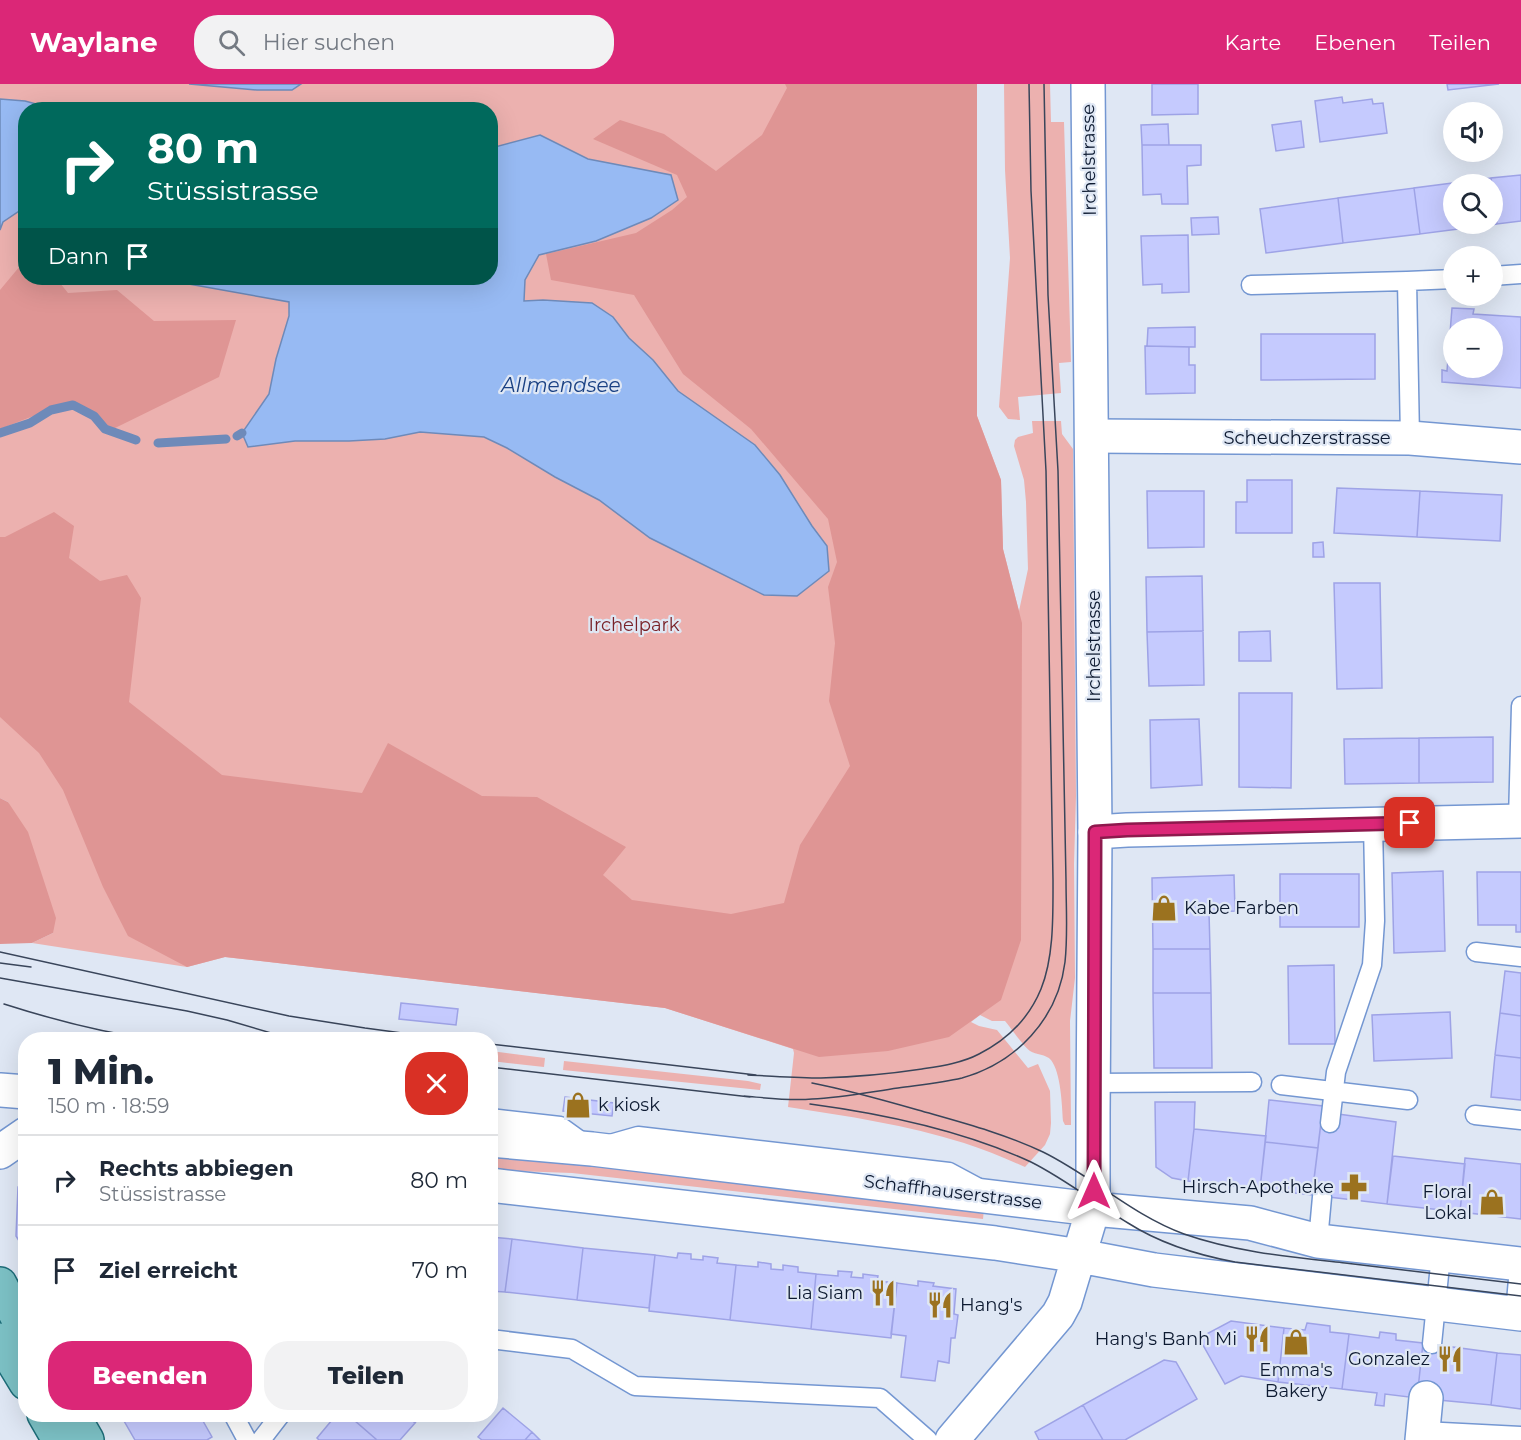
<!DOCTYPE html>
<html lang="de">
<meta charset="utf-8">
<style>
body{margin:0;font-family:Montserrat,sans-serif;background:#f2f2f3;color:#1f2937;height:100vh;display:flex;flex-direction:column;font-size:22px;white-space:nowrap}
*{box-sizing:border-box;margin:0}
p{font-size:20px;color:#747a83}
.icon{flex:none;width:33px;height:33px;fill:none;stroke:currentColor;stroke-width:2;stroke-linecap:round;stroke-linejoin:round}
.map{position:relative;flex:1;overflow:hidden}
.panel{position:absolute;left:18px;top:948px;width:480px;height:390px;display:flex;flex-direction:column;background:#fff;border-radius:24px;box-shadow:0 6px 24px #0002}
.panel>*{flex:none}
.hud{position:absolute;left:18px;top:18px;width:480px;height:183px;border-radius:24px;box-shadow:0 6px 24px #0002;background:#00695c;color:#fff;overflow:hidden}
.tools{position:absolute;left:1443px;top:18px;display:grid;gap:12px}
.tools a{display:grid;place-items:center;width:60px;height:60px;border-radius:50%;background:#fff;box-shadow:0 6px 24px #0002;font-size:30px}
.pin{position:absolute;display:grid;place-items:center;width:51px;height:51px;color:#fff;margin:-26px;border-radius:12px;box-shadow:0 3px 9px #0006}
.me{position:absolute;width:66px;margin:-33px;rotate:0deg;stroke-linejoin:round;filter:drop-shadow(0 0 4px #0008)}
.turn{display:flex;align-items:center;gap:21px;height:126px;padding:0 30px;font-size:27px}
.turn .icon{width:78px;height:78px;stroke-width:2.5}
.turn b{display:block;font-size:42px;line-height:51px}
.then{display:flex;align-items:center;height:57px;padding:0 30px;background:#0003;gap:12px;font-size:22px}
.round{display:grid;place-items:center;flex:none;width:63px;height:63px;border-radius:24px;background:#f2f2f3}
.overview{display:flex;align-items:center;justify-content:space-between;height:102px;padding:0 30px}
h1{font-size:36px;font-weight:800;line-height:45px}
.primary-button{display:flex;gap:12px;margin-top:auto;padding:12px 30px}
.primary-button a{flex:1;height:69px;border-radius:24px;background:#db2777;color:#fff;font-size:24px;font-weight:800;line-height:69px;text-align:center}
.primary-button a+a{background:#f2f2f3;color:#1f2937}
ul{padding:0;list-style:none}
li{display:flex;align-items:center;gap:18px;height:90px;padding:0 30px;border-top:2px solid #e0e1e3}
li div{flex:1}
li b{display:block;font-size:22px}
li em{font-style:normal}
header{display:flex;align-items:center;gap:36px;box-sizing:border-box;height:84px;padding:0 30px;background:#db2777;color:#fff}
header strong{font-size:28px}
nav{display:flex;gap:33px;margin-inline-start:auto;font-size:21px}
.search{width:420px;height:54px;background:#f2f2f3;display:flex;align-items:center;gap:15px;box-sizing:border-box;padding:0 21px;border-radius:24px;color:#747a83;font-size:22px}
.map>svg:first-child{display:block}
.green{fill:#ecb1af;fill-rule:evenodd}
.forest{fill:#df9594}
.water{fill:#97baf3;stroke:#6e8ab9;stroke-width:1.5}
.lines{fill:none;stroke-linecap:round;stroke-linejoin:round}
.stream{stroke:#6e8ab9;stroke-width:9}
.building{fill:#c5cafe;stroke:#9ea3e6;stroke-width:1.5;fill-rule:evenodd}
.service-casing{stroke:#7497d2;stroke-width:21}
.minor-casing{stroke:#7497d2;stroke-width:36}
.tertiary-casing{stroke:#7497d2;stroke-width:36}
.primary-casing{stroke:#1c6c78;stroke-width:36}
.service{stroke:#fff;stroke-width:18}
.minor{stroke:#fff;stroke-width:33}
.tertiary{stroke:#fff;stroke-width:33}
.primary{stroke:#7cc1c5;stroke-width:33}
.tram{stroke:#39455a;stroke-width:1.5}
.route-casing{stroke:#8e194d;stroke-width:15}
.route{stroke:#db2777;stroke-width:10}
.labels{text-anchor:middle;stroke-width:4.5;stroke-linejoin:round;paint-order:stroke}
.street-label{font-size:18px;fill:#0d1a31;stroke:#dfe7f4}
.park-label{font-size:18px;fill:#792229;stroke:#dfe7f4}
.poi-label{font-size:18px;fill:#0d1a31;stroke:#dfe7f4;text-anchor:end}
.water-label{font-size:20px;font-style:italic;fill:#194083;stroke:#dfe7f4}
</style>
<header>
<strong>Waylane</strong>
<div class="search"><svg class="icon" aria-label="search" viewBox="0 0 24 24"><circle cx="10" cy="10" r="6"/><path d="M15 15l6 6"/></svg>Hier suchen</div>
<nav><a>Karte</a><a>Ebenen</a><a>Teilen</a></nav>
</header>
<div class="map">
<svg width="1521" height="1356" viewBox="0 0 1521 1356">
<rect width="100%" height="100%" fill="#dfe7f4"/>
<path class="green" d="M0,0H977V332L1001,396L1003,465L1019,527L1028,485L1026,418L1024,396L1014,362L1015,356L1018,353L1033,349L1032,337H1061L1062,350L1073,365L1076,712L1074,780L1075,894L1070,937L1071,1041H1065L1063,1037C1062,1021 1061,989 1051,976C1046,970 1036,971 1030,967C1023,962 1011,944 1005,937H992L980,931L971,938L979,942L997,946L1028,984L1038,980L1050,1007L1051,1039L1050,1050L1045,1061L1025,1083C1005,1074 985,1066 964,1059C907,1041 847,1032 788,1023L794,969L793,965L665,924L225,873L187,883L32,859L53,849L8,718L0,714ZM26,26H490V194H26Z
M1004,0H1050L1051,38H1064L1071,278L1059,279L1061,309L1018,313L1020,336L1008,335L999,323L1010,174L1005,86Z
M491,967L545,974L544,983L491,977Z
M564,977L748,997L761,1000L760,1006L563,986Z
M491,1074L550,1076L984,1125L983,1135L572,1089L491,1086Z"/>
<path class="forest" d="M785,0H977V332L1001,396L1003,465L1022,539L1021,856L1001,916L949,953L888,967L819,973L665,924L225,873L187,883L128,852L103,803L63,706L39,669L0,633V453H5L54,428L74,442L69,474L100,497L127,491L141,514L129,618L222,691L362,709L388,659L482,712L537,713L626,763L603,791L632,816L731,830L784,819L800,761L850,682L829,617L835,559L828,503L837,478L828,435L751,345L683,290L634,211L551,196L546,170L636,149L672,126L687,113L677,91L593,55L620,36L664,50L716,87L762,51L787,4Z
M25,176L26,194H56L68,209L117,206L154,237L236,236L219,293L113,345L64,320L0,345V206Z
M0,714L8,718L28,748L56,834L53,849L32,859L0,860Z"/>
<path class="water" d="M189,0H301L292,6H257Z
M0,15L25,17L55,25L26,26L25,123L3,138L0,146Z
M540,51L588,75L671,91L678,116L651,134L596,157L539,171L525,196L524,217L543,216L592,219L613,233L629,254L653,276L678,307L755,361L780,391L812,442L827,462L829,487L797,512L764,511L650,454L599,416L555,393L507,364L484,353L420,348L385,355L349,357H295L248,363L242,349L269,310L276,275L289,232V218L155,194H490L491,64Z"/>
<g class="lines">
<path class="stream" d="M0,349L30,339L51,326L73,321L94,332L105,345L136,356
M237,352L242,349
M158,359L226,355"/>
</g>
<path class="building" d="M1152,0H1198V30L1152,31Z
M1447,0H1499L1448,6Z
M1342,13L1343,19L1372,15L1373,20L1383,19L1387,49L1320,58L1315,17Z
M1301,37L1304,63L1276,67L1272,41Z
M1168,40L1169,61H1142L1141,41Z
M1142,61H1201V81L1187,82L1188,120H1162L1161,110L1143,111Z
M1521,91V137L1497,140L1491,94Z
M1491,94L1492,100H1454V140H1492V104L1497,140L1420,150L1414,104Z
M1414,104L1420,150L1343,159L1338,114Z
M1338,114L1343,159L1266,169L1260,125Z
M1218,133L1219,150L1192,151L1191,134Z
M1188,151L1189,208L1162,209V200L1143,201L1141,152Z
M1452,224L1474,225L1473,230L1521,233V304L1442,298V286L1447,287ZM1454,244H1492V284H1454Z
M1195,243V263L1147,262L1148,244Z
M1261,250H1375V295L1261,296Z
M1145,262L1189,263V281H1195V309L1146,310Z
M1247,396H1292V449H1236V418H1247Z
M1337,404L1420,407L1417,453L1334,449Z
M1147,407H1204V463L1148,464Z
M1420,407L1502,411L1500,457L1417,453Z
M1323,458L1324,473H1313V459Z
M1202,492L1203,547L1147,548L1146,493Z
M1334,499H1380L1382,604L1337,605Z
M1203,547L1204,601L1149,602L1147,548Z
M1270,547L1271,577H1239V548Z
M1239,609H1292L1291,704L1239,703Z
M1199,635L1202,701L1151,704L1150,636Z
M1493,653V698L1419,699V654Z
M1419,654V699L1345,700L1344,655Z
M1443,787L1445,867L1394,869L1392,789Z
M1477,788H1521V848H1516V841H1478Z
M1280,790H1359V843H1280Z
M1234,791L1235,827L1209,828L1210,865H1153L1152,794Z
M1153,865H1210L1211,909H1153Z
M1334,881L1335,960H1289L1288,882Z
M1505,887L1521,889V932L1500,929Z
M1153,909H1211L1212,984H1154Z
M401,919L458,925L456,941L399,935Z
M1450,928L1452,974L1374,977L1372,931Z
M1500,929L1521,932V974L1495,971Z
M1495,971L1521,974V1016L1491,1013Z
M565,1013L614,1019L612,1032L563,1027Z
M1269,1016L1323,1022L1318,1064L1265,1058Z
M1155,1018H1195L1194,1045L1188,1097L1172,1094L1156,1083Z
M1338,1030L1396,1038L1387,1120L1312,1111L1321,1038L1337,1039Z
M1194,1045L1266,1052L1260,1105L1188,1097Z
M1265,1058L1318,1064L1312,1111L1260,1105Z
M1393,1072L1465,1080L1460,1128L1387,1120Z
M1465,1074L1521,1080V1135L1460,1128Z
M23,1100L26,1101V1168L16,1152L18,1103Z
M490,1153L512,1155L505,1208L490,1207Z
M512,1155L583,1164L577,1216L505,1208Z
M583,1164L655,1171L649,1224L577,1216Z
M678,1169L691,1170V1175L703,1176V1172L718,1174L717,1179L736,1181L730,1236L649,1227L655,1171L677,1174Z
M758,1178L771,1180V1185L783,1186V1181L798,1183V1188L816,1190L811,1245L730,1236L736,1181L758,1183Z
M838,1187L852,1188L851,1193L863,1194V1190L878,1192L877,1197L897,1199L891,1254L811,1245L816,1190L838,1192Z
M918,1197L934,1199L933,1202L956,1205L954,1230L958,1231L955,1254H951L949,1279L938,1277L935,1297L901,1293L906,1252L891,1250L897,1199L918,1202Z
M1231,1237L1284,1244L1278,1298L1241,1292L1225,1300L1199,1254Z
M1307,1239L1330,1242V1248L1349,1250L1342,1305L1278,1298L1284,1244L1305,1246Z
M1380,1248L1396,1250V1256L1423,1259L1417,1314L1385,1310L1384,1322L1375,1321L1377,1309L1342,1305L1349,1250L1379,1254Z
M1423,1259L1497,1269L1491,1321L1417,1314Z
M1497,1269L1521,1271V1325L1491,1321Z
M1164,1276L1176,1278L1197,1315L1125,1356H1103L1083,1321Z
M1083,1321L1103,1356H1039L1035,1348Z
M503,1324L532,1348L525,1356H482L478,1353Z
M120,1330H199L212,1353L207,1356H135Z
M337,1330H347L377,1356H319L317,1354Z
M347,1330H405L415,1339L400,1356H377Z
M405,1330H422L415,1339Z
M532,1348L540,1356H525Z"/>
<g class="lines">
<g class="service-casing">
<path id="service" d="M1492,192L1521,190
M1407,197L1410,354
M1251,201L1407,197L1454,195
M1518,737L1521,622
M1476,868L1521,873
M1093,999L1252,998
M1281,1001L1408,1016
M1475,1031L1521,1036
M490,1034L560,1042L585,1060
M1330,1039L1336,988L1372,881L1375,837L1373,740
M610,1060L638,1052L949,1088L977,1103
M1318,1157L1322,1113
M1515,1229L1520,1173
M490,1255L572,1265L635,1302L880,1314L928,1356
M1432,1260L1441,1171
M233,1330L247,1356
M1423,1347L1521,1352
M261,1356L281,1330"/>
</g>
<g class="minor-casing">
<path id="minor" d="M1092,352L1410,354L1521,363
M1095,748L1127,746L1521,737
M1422,1356L1426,1314"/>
</g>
<g class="tertiary-casing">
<path id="tertiary" d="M0,1006L26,1008
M490,1056L592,1065L1093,1125L1250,1139L1318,1157L1521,1180
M0,1068L26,1050
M490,1101L995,1159L1080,1172L1154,1186L1521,1230
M952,1356L1058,1231L1065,1218L1093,1125V1030L1095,748L1088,0"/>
</g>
<g class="primary-casing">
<path id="primary" d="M0,1200L26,1250
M0,1256L26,1299
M44,1330L59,1356
M72,1330L87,1356"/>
</g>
<use href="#service" class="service"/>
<use href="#minor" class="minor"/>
<use href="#tertiary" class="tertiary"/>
<use href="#primary" class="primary"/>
<path class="tram" d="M0,868L289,932L365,944L454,956
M0,879L31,883
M0,894L187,927L227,936L295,956
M4,920C54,936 104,949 156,956
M490,960L756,991
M490,983L750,1013
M748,991C772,992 797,994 821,994C855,993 889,990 922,985C941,982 962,979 979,970C1007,956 1029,934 1041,905C1054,873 1053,831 1053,796L1046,387L1031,107L1029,0
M812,999C848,1006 883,1016 918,1026C960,1038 1003,1049 1043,1068C1092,1092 1132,1131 1184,1150C1235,1168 1291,1173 1345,1179C1403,1186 1462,1193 1521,1200
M744,1012C767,1014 789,1017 812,1015C841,1014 870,1008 898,1004C919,1001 941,999 962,994C1016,979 1058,935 1065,878C1068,851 1066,823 1066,796L1058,387L1048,211L1044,0
M810,1020C885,1030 962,1046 1031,1078C1065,1095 1095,1119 1128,1139C1161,1160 1197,1171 1235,1178L1521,1212"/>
</g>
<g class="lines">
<g class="route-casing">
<path id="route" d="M1094,1107L1095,748L1127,746L1410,739"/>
</g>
<use href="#route" class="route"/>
</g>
<defs>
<g id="shop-bare" transform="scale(2.07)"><path d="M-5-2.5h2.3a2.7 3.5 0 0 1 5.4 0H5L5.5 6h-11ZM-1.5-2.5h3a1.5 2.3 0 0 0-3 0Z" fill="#9b721f" stroke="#dfe7f4" stroke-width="2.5" paint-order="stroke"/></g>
<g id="pharmacy-bare" transform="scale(2.07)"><path d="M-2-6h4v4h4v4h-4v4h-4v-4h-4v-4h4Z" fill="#9b721f" stroke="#dfe7f4" stroke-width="2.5" paint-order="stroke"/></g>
<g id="restaurant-bare" transform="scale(2.07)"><path d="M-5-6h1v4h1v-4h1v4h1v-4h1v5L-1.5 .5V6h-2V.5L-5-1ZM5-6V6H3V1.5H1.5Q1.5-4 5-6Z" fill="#9b721f" stroke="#dfe7f4" stroke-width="2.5" paint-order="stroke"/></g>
</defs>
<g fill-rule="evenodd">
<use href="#shop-bare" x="1164" y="824"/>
<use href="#shop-bare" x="578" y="1021"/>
<use href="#pharmacy-bare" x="1354" y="1103"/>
<use href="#shop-bare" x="1492" y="1118"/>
<use href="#restaurant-bare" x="883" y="1209"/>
<use href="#restaurant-bare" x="940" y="1221"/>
<use href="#restaurant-bare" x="1257" y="1255"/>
<use href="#shop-bare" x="1296" y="1258"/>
<use href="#restaurant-bare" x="1450" y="1275"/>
</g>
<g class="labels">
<g class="street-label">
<text transform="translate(1089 76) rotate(-91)" y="6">Irchelstrasse</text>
<text x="1307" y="360">Scheuchzerstrasse</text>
<text transform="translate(1094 562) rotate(-90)" y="6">Irchelstrasse</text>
<text transform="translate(953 1108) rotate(7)" y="6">Schaffhauserstrasse</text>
</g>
<g class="park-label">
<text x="634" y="547">Irchelpark</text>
</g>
<g class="poi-label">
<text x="1184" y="830" text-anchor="start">Kabe Farben</text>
<text x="598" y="1027" text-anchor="start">k kiosk</text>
<text x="1334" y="1109">Hirsch-Apotheke</text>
<text x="1472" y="1114">Floral<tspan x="1472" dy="21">Lokal</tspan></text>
<text x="863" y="1215">Lia Siam</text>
<text x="960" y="1227" text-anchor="start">Hang's</text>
<text x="1237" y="1261">Hang's Banh Mi</text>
<text x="1430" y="1281">Gonzalez</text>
<text x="1296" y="1292" text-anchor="middle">Emma's<tspan x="1296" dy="21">Bakery</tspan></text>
</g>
<g class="water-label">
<text x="561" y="308">Allmendsee</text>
</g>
</g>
</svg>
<div class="tools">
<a><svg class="icon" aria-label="sound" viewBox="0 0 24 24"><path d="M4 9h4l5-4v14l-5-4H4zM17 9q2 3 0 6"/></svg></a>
<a><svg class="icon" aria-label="search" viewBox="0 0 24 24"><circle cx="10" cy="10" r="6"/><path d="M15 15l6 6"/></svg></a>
<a>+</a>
<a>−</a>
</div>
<div class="pin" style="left:1410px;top:739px;background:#d93025"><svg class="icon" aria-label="arrive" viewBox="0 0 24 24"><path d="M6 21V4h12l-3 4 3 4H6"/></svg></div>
<svg class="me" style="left:1094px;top:1107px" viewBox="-20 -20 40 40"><path d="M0-17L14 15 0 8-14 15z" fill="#db2777" stroke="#fff" stroke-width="4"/></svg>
<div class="hud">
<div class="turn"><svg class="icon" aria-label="right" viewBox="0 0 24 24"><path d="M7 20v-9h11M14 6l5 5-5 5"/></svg><div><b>80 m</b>Stüssistrasse</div></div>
<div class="then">Dann<svg class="icon" aria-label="arrive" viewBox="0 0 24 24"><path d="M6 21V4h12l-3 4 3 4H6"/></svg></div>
</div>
<section class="panel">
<div class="overview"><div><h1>1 Min.</h1><p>150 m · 18:59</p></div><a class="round" style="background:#d93025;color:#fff"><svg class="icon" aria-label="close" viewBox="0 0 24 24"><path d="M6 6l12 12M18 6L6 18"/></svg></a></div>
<ul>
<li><svg class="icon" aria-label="right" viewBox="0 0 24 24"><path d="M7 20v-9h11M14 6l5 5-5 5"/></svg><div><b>Rechts abbiegen</b><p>Stüssistrasse</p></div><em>80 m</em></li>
<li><svg class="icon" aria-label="arrive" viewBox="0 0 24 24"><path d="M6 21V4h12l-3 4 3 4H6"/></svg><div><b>Ziel erreicht</b></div><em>70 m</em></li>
</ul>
<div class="primary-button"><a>Beenden</a><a>Teilen</a></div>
</section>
</div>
